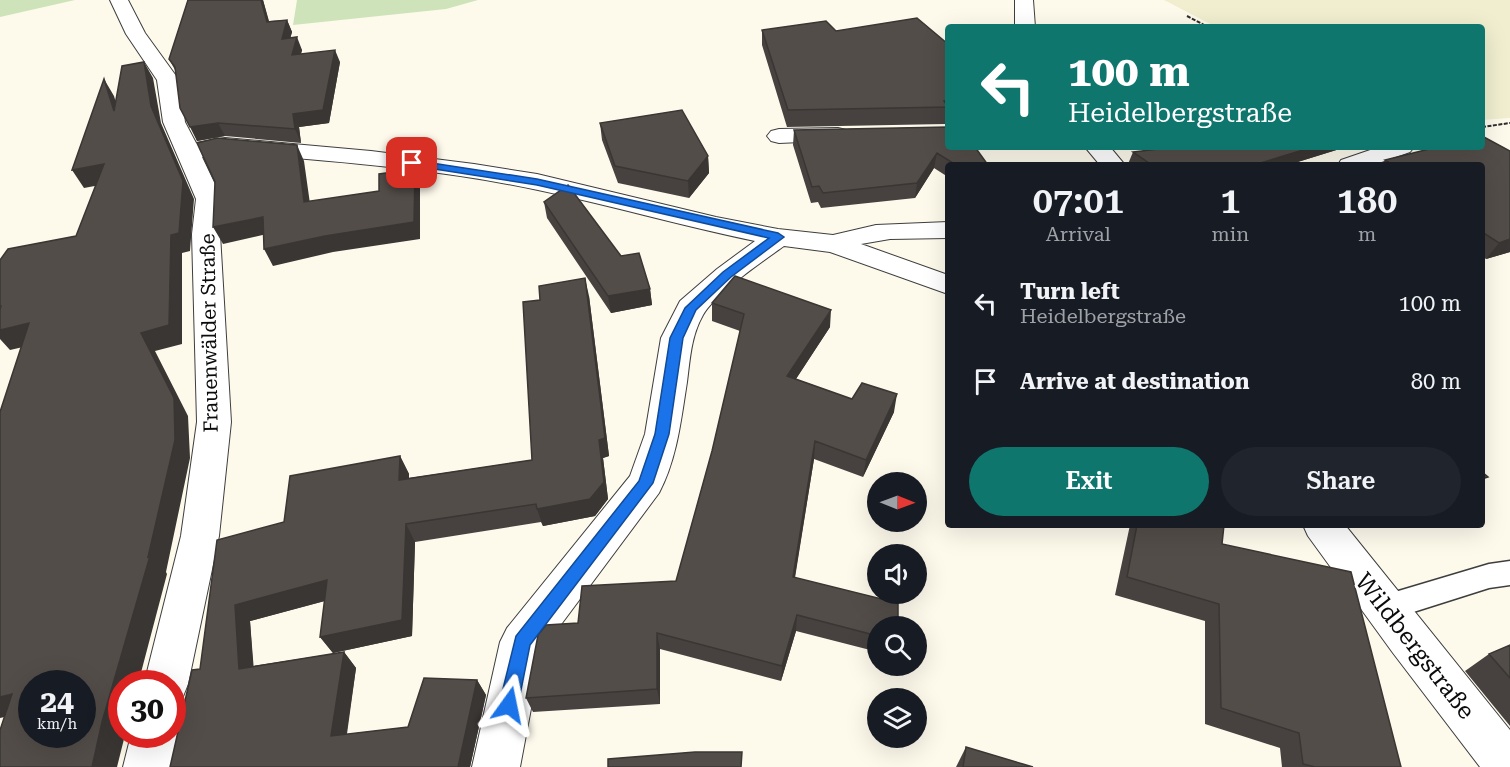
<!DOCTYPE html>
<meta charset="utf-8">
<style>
body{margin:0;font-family:"Roboto Serif",serif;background:#20242c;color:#f1f3f6;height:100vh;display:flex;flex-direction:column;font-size:22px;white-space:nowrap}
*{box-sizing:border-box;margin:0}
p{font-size:20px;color:#9ea1a6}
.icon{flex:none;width:33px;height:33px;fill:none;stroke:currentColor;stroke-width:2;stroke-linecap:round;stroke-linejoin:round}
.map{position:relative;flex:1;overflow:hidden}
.side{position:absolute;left:945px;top:162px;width:540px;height:366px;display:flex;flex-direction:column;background:#171b24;border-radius:6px;box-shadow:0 6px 24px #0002}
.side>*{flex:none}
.top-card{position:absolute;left:945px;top:24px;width:540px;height:126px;border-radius:6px;box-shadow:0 6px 24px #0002;background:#0f766e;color:#fff;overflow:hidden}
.needle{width:39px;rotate:91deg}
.fabs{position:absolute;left:867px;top:472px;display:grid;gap:12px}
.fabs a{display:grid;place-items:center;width:60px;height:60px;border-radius:50%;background:#171b24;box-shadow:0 6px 24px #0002;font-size:30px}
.speed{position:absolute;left:18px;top:670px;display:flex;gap:12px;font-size:30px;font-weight:700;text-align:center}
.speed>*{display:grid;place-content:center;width:78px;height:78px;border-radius:50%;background:#171b24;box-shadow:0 6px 24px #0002;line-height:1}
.speed small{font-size:15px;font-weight:400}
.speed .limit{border:9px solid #d22;background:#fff;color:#111}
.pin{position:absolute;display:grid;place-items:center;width:51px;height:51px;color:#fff;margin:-26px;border-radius:12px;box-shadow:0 3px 9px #0006}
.me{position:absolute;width:66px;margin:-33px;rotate:12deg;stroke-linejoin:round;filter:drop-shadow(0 0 4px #0008)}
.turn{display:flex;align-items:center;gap:21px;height:126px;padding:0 24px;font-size:27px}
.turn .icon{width:78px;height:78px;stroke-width:2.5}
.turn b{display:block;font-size:42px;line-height:51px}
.eta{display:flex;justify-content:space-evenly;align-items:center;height:102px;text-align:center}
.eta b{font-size:36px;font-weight:600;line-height:42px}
.action{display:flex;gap:12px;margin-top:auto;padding:12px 24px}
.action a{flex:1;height:69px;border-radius:36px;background:#0f766e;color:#fff;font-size:24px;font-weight:600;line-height:69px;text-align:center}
.action a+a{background:#20242c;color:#f1f3f6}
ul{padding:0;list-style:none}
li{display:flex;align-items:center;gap:18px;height:78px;padding:0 24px}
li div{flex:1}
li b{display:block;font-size:22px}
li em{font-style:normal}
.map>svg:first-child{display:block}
.farmland{fill:#f0eecf}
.green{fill:#cee3ba}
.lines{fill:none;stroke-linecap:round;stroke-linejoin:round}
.service-casing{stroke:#3e3e3e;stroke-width:3}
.minor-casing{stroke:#3e3e3e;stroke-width:2}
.path{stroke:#2d2d2d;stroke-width:2;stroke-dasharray:4 1.5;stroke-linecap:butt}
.service{fill:#fff;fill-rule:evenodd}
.minor{fill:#fff;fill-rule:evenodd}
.wall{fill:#47423f}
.shaded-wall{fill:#3a3633}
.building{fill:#534d49;stroke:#3a3633;stroke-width:1.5;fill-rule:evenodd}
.route{fill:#1a73e8;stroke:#114b97;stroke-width:1.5}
.labels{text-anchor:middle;stroke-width:6;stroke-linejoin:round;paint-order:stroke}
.street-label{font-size:20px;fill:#0b0b0b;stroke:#fff}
.near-street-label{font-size:24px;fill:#0b0b0b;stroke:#fff}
</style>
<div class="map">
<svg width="1510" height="767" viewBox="0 0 1510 767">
<rect width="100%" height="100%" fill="#fdfaec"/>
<path class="farmland" d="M1164,0H1510V118L1482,120V27H1216Z"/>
<path class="green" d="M0,0H75L0,17Z
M297,0H478L446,9L293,25Z"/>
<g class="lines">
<g class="service-casing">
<path id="service" d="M1510,561V585L1489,588L1385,621L1375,617L1371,608L1375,599L1385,595L1489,564Z"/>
</g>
<g class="minor-casing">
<path id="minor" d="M110,0H128L145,33L179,80L185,122L196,143L225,138L371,151L474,164L537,174L716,217L778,229L833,235L876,225L948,222V238L890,239L861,244L948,275V294L830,252L784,246C763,261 715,294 703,315C691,336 690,359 687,382C681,420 677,459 659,493L542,650L520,767H472L500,642L507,628L630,476L645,434L661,338L680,301L717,269L755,241C682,226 610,205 538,190C435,168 329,161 225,152L202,157L222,199L220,234L231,422L219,536L188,684L182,699L172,703V684H144L181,536L197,422L192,234L196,199L163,122L157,80L126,34Z
M1015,0H1033L1035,27H1015Z
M838,128L846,130L850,135L846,140L779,143L771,141L767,136L771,131L779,129Z
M1085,147H1110L1125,165H1100Z
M1379,147H1414L1410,152L1373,165H1338L1341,160Z
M1303,525H1345L1510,730V767H1480L1393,653L1308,536Z
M172,723L177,735L171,767H123L131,735H172Z"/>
</g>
<path class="path" d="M1187,16L1208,27
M1482,127L1510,123"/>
<use href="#service" class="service"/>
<use href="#minor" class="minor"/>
</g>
<path class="wall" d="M188,0H263L269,21L287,20L292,32L290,38L302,50L301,54L340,62L329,123L299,127L301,143L225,136L197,141L175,70L169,59Z
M762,30L836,31L948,44V117H946L945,124L787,127L762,45Z
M600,123L708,156L709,173L689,198L618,183L602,140Z
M948,127L988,165H948V177L934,168L915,198L821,208L818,202L811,203L793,145L794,130Z
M1482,136L1510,151V252L1486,259L1482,256V165H1382L1385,160L1437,147H1482Z
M1175,147H1346L1288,165L1128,164L1133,152Z
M544,202L650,289L652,305L611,313L547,218Z
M589,296L609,456L603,458L608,499L595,516L543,526L541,522L415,542L412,636L333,653L320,637L325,601L250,621L253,666L344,652L356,668L347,734L408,727L477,680L486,695L470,767H170L200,669L284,522L400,456L409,474V478L532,460Z
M712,303L830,327L796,379L852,399L894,412L863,477L814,459L795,578L878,627V652L796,631L781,681L660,649V704L533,712L526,698L578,623L676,581L712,451L740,331L712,321Z
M1130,525H1224L1222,544L1401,767H1282L1280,748L1205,724V621L1115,595Z
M1510,645V726L1465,671L1489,654Z
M966,747L1033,767H956Z"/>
<path class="shaded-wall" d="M261,0H263L272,34L267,22Z
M287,20L292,32L287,51L282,39Z
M297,37L302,50L297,67L292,55Z
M335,50L340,62L329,123L299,127L301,143L295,129L293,114Z
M144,62L153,78L161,123L194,199L190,251L182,253V344L155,351L188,416L190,458L166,572L167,574L138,684H122V735H125L117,767H92L102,722L148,557L141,333L171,235Z
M104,79L114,96L124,129L114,111Z
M218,123L225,136L197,141L190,127Z
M297,145L304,161L312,218L304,202Z
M1313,147H1346L1288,165H1254Z
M937,153L934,168L915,198L917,183Z
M708,156L709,173L689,198L688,181Z
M104,164L116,182L84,188L72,170Z
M415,169L420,185V239L333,252L273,266L264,249L325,236Z
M263,217L271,233L223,244L213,227Z
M1510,239V252L1486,259L1499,243Z
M585,278L589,296L609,456L603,458L608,499L595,516L543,526L537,509L599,440Z
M650,289L652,305L611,313L608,296Z
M831,310L830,327L786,394L787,376Z
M29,323L45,342L10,350L0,339V330Z
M897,394L894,412L863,477L866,460Z
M815,441L814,459L792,594L793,577Z
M400,456L409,474L408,498L399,480Z
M406,524L415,542L412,636L333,653L320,637Z
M327,580L339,597L250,621L255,684L239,669L235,605Z
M797,615L796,631L781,681L782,666Z
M657,633L660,649V704L657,689Z
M344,652L356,668L344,750L331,736Z
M477,680L486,695L470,767H458Z
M12,694L32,711L0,718V697Z"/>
<path class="building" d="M188,0H261L267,22L287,20L282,39L297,37L292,55L335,50L323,110L293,114L295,129L218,123L190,127L180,108L175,67L169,59Z
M917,18L948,44V100L944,101L948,107L788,110L762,30L826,21L836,31Z
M144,62L151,106L183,181L179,233L171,235L169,325L141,333L174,398L175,440L148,557L150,556L102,722L92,767H0V730L12,694L0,697V412L29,323L0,330V310L1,306H0V260L8,249L76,236L104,164L72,170L104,79L114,111L122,66ZM32,684H82V735H32Z
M682,110L708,156L688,181L615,166L600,123Z
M948,127V147H975L988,165H956L937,153L917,183L823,193L819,186L812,187L794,130Z
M1482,136L1510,151V239L1499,243L1482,232V165H1393L1385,160L1437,147H1482Z
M217,138L297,145L304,202L379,191V174L415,169L414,222L325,236L264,249L263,217L213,227L215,182L197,143Z
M1175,147H1313L1254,165H1152L1133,152Z
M568,185L621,256L639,253L650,289L608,296L544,202Z
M735,276L831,310L787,376L852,399L862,383L897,394L866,460L815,441L793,577L898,603V627H878V636L797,615L782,666L657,633V689L526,698L538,635L546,625L578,623L582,586L676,581L712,451L744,314L712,303Z
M585,278L605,438L599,440L604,482L590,499L537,509L536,504L406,524L402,620L320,637L327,580L235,605L239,669L344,652L331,736L408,727L424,678L477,680L458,767H170L192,670L200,669L217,540L284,522L290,476L400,456L399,480L532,460L523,302L540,300L539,286Z
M1482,472L1488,477L1482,479Z
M1137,525H1224L1222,544L1351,572L1401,767H1315L1303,764L1299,733L1221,708L1219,604L1127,577Z
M1510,645V678L1489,654Z
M966,747L1033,767H963Z
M695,752H742L741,767H608V759Z"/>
<path class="route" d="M412,160L537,179L778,233L784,237L731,277L696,310L683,338L669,434L653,483L530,645L518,705L515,711L509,714L502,711L499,705L516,636L639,481L655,434L670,338L685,308L723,272L769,238L537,185L409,165L407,163Z"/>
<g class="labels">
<g class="street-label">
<text transform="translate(209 333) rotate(-91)" y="7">Frauenwälder Straße</text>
</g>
<g class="near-street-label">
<text transform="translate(1415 646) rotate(52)" y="8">Wildbergstraße</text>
</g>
</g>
</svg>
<div class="fabs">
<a><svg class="needle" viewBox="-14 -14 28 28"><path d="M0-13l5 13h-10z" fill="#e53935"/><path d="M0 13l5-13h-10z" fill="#9ea1a6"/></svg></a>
<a><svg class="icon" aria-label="sound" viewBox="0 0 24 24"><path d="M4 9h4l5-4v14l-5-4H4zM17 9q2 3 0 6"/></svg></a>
<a><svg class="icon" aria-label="search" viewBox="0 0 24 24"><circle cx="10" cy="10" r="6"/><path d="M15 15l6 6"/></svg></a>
<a><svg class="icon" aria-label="layers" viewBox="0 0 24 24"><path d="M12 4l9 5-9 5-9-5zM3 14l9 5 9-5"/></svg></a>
</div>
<div class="speed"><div>24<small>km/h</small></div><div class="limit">30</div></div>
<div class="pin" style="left:412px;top:163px;background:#d93025"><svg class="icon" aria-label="arrive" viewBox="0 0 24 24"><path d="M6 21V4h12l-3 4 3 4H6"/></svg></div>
<svg class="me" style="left:509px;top:705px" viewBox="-20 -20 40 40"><path d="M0-17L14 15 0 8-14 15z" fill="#1a73e8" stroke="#fff" stroke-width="4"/></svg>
<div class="top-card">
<div class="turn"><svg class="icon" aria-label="left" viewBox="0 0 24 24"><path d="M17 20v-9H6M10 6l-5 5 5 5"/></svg><div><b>100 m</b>Heidelbergstraße</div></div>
</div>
<section class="side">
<div class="eta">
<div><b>07:01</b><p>Arrival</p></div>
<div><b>1</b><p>min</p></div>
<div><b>180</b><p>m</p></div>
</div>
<ul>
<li><svg class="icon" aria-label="left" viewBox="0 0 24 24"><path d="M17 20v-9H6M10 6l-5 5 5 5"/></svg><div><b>Turn left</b><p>Heidelbergstraße</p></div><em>100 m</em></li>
<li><svg class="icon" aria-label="arrive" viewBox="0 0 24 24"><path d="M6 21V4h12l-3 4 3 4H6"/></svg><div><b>Arrive at destination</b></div><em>80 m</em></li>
</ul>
<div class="action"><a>Exit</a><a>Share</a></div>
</section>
</div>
